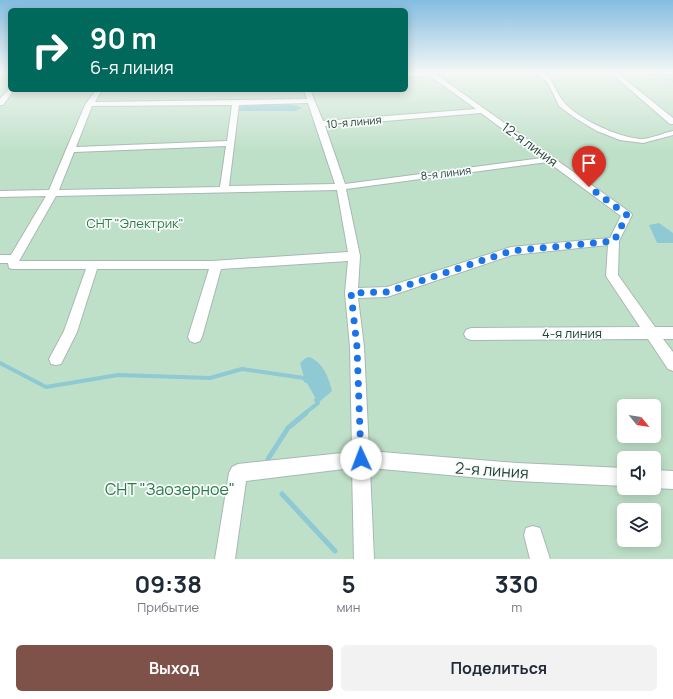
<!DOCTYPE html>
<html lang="ru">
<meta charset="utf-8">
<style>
body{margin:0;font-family:Manrope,sans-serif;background:#f2f2f3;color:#1f2937;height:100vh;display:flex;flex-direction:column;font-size:15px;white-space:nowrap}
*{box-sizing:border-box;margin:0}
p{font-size:13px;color:#747a83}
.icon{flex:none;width:22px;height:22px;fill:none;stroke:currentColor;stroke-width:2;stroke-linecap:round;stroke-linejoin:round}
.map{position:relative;height:559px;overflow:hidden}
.side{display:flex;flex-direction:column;background:#fff;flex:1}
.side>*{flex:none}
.hud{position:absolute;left:8px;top:8px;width:400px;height:84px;border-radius:6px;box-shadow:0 2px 10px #0003;background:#00695c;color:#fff;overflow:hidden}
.needle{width:26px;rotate:120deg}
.tools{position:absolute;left:617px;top:399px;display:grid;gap:8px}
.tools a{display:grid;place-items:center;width:44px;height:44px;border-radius:6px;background:#fff;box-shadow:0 2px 10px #0003;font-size:20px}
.pin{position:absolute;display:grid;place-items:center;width:34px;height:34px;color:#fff;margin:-41px -17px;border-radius:50% 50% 50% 0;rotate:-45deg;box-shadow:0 0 4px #0007}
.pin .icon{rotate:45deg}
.me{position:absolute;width:44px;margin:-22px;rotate:358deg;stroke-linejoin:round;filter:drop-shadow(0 0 3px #0008)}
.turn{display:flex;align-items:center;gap:14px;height:84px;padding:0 16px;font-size:18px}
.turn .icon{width:52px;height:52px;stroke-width:2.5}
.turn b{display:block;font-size:28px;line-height:34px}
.eta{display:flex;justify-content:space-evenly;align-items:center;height:68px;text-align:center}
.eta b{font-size:24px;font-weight:700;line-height:28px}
.action{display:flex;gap:8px;margin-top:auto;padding:8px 16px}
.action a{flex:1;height:46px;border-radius:6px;background:#7f5249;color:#fff;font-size:16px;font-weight:700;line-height:46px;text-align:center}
.action a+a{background:#f2f2f3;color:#1f2937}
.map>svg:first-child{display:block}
.green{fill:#bfe0c8;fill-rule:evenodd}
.water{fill:#8ec9d4}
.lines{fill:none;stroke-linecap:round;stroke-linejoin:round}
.stream-far2{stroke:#8ec9d4;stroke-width:2}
.stream-far1{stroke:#8ec9d4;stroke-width:4}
.stream{stroke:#8ec9d4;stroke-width:5}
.street-casing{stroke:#a8b8b2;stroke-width:2}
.secondary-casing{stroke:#a4bbb3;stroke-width:2}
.street{fill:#fff;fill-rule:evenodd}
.secondary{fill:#fff;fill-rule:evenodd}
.route{stroke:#1a73e8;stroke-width:7;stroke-dasharray:0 12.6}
.labels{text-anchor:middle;stroke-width:3.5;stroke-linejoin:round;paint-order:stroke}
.far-street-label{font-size:11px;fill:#24423a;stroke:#f7fbf9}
.street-label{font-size:13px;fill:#24423a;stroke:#f7fbf9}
.park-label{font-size:13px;fill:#2d7a4b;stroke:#f7fbf9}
.near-street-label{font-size:16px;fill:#24423a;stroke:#f7fbf9}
.near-park-label{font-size:16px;fill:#2d7a4b;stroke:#f7fbf9}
</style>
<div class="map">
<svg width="673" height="559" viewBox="0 0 673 559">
<rect width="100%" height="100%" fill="#e6efeb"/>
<path class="green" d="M0,73H10V90H406V73H673V559H0ZM304,359L332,390L318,403L304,378L300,363ZM624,406H654V436H624ZM624,458H654V488H624ZM624,510H654V540H624Z"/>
<path class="water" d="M268,105C278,107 294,102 302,108L295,111H238L240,107L242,106Z
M659,223L673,233V243H657L649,225Z
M309,357C323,362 329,378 332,391L318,403L304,378L300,363L304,359Z"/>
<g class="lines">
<path class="stream-far2" d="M650,73L673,81"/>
<path class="stream-far1" d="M0,363L46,387L118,375L210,378L242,369L304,378L306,381
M304,414L318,403L316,400"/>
<path class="stream" d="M268,459L288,428L306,413
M282,494L335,551"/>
<g class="street-casing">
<path id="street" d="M406,73H434L631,213L632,215L619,241L618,275L655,327H673V339H663L673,352V371L668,369L648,339L471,340L466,338L464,334L466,330L471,328L640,327L606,276L608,245L512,255L387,297L358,298L364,347L369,451L517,463L624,468V486L517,481L370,468L374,559H354L352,468L246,481L235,559H215L229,473L232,467L238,464L352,452L350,347L345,293L348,261L221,269L202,337L200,341L195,343L190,341L188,337L209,269H97L77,332L61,364L56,365L51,364L49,359L64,331L86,269H13L9,268L8,263H0V255H11L46,196L0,197V191L49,190L85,105L96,90H102L95,102L307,99L304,90H310L323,121L476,109L429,75L406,77ZM308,103L335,184L229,186L239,105ZM232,105L227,141L76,147L92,106ZM481,113L542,158L345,184L325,126ZM226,146L220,187L59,190L74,152ZM548,162L621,216L610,238L511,247L387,287L358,288L360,256L346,189ZM337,190L348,252L212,261H19L56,196Z
M539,73H545C554,82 556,92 563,101C577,119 621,139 643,139C653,138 663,133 673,131V135L643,143L620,140L597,131L575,118L559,106L549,85Z
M10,88V90H14L3,105H0V99Z
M654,470L673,471V489L654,488Z
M533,526L540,528L550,559H530L524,535L526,528Z"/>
</g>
<g class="secondary-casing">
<path id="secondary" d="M611,73H617L673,118V124H670Z"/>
</g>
<use href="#street" class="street"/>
<use href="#secondary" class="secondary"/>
</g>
<linearGradient id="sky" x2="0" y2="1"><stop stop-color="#84bce0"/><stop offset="0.48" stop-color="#f4f8f6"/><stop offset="1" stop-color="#f4f8f6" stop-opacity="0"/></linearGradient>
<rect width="673" height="151" fill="url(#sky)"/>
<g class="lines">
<path class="route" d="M361,459L357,347L351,293L387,292L511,251L614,241L627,215L589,187"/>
</g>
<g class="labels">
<g class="far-street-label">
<text transform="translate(354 122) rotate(-5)" y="4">10-я линия</text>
<text transform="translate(446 173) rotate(-7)" y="4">8-я линия</text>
</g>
<g class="street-label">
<text transform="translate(530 144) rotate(36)" y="5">12-я линия</text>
<text x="572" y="338">4-я линия</text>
</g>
<g class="park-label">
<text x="135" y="228">СНТ "Электрик"</text>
</g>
<g class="near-street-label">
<text transform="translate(492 470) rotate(4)" y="6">2-я линия</text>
</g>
<g class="near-park-label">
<text x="170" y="495">СНТ "Заозерное"</text>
</g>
</g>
</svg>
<div class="tools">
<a><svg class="needle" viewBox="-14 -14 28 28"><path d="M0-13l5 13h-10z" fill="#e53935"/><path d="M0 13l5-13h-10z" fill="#747a83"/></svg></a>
<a><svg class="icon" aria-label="sound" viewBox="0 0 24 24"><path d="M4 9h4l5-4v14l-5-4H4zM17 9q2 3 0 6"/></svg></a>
<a><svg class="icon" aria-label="layers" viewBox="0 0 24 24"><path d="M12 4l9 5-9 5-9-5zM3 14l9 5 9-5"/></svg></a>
</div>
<div class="pin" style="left:589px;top:187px;background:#d93025"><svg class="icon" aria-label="arrive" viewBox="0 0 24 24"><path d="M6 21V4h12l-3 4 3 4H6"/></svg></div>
<svg class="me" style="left:361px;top:459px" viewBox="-20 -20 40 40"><circle r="19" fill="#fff"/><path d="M0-13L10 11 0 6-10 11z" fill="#1a73e8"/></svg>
<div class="hud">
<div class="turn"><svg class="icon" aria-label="right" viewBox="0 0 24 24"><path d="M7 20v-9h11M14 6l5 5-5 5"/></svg><div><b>90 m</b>6-я линия</div></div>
</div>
</div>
<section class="side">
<div class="eta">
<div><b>09:38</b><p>Прибытие</p></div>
<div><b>5</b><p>мин</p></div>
<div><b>330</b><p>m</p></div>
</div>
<div class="action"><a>Выход</a><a>Поделиться</a></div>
</section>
